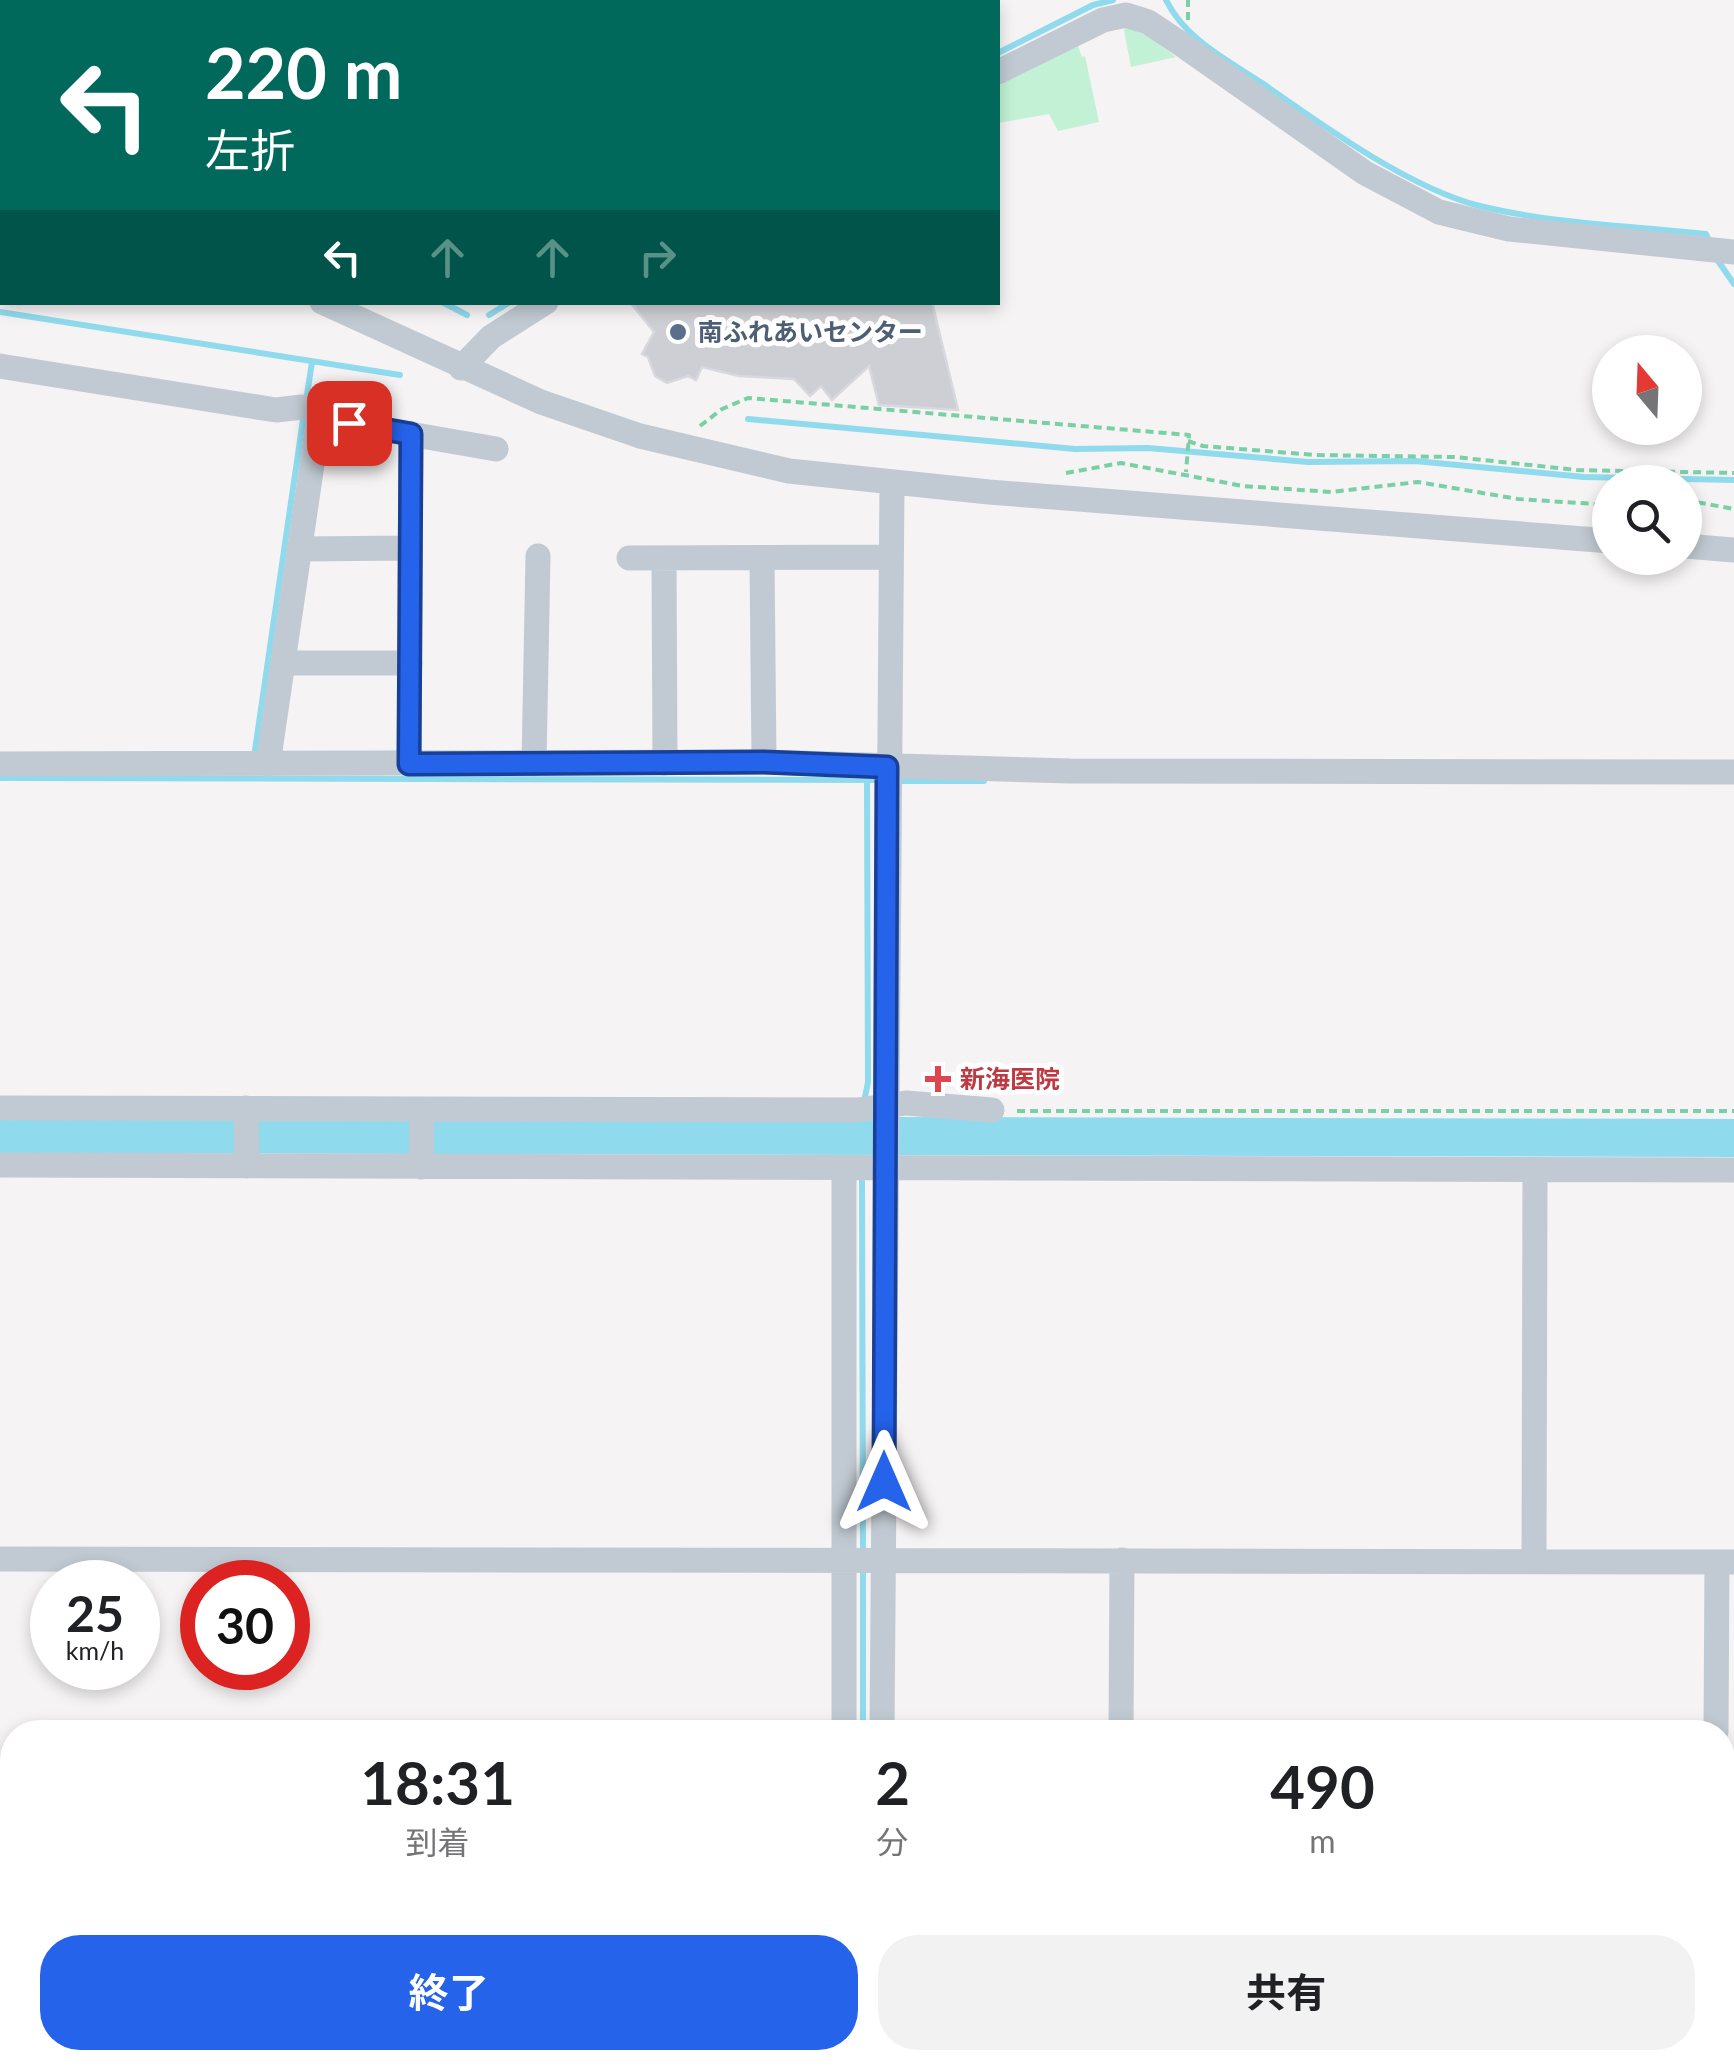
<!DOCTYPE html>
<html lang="ja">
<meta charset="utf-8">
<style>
body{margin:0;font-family:Lato,"Noto Sans JP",sans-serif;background:#f2f2f2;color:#202124;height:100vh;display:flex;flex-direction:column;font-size:38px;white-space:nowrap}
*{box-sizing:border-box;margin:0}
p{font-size:32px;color:#757577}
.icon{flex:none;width:55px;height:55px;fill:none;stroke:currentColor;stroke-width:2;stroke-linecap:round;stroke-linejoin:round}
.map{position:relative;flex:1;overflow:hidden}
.drawer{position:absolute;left:0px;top:1720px;width:1735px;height:350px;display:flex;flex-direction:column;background:#fff;border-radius:40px 40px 0 0;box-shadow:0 5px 15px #0003}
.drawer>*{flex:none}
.banner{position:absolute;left:0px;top:0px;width:1000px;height:305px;box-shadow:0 5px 15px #0003;background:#00695c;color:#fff;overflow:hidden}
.needle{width:65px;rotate:341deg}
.fabs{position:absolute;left:1592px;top:335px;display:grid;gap:20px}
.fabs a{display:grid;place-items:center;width:110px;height:110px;border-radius:50%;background:#fff;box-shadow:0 5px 15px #0003;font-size:50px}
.speed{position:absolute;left:30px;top:1560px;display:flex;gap:20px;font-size:50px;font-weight:700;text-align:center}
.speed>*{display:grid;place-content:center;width:130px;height:130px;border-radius:50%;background:#fff;box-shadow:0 5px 15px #0003;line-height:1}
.speed small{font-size:25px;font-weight:400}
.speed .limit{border:15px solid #d22;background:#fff;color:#111}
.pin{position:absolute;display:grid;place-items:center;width:85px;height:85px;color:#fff;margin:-42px;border-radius:20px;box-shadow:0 5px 15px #0006}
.me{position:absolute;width:110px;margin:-55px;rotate:0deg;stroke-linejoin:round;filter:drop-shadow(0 0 8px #0008)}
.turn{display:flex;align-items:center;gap:35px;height:210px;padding:0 40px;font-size:45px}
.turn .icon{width:130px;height:130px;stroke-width:2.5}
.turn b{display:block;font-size:70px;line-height:85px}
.lanes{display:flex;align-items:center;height:95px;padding:0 40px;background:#0003;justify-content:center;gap:50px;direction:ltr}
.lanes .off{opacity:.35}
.eta{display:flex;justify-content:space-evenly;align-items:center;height:170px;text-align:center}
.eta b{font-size:60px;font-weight:700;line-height:70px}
.cta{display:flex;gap:20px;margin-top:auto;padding:20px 40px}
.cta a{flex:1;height:115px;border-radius:40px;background:#2563eb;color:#fff;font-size:40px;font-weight:700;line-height:115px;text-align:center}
.cta a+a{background:#f2f2f2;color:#202124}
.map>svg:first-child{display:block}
.green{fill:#c3f1d5}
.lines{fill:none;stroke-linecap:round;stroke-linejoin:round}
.stream{stroke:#90daee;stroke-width:6}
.river{stroke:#90daee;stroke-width:38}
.building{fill:#cdcfd5;stroke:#d7d9de;stroke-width:2.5}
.path{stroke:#7ad0a6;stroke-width:4;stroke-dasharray:8 5;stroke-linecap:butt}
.minor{stroke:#c1cad2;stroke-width:25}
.route-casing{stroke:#184099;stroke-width:25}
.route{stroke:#2563eb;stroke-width:18}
.service-dot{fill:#5c6f8a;stroke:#fff;stroke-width:4}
.health-dot{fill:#e0444e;stroke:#fff;stroke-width:4}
.labels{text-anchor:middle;stroke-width:10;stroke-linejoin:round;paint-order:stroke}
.service-label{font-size:25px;font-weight:bold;fill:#4e5e75;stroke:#fff;text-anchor:start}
.health-label{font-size:25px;font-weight:bold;fill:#be3a42;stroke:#fff;text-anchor:start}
</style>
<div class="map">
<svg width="1734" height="2070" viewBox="0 0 1734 2070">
<rect width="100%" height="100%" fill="#f5f3f3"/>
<path class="green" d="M1123,25L1149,37L1176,57L1131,67Z
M1078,46L1082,57L1085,56L1099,122L1058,131L1049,114L998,123V86Z"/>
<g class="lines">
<path class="stream" d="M36,0L39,2
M1166,0C1185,39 1227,60 1262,83C1322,125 1409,188 1480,206C1553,224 1631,226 1706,234L1710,243
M998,53L1093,5L1113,0
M1714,255L1734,284
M442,302L467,315
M0,312L400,375
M489,315L510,302
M306,401L312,362
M748,419L1075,449L1148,448L1308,462L1415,461L1584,477L1734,480
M254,757L304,413
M0,778L884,780
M896,781H984
M865,1097L868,1082L867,780
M864,1136L865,1119
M858,1148L859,1136
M862,1179L863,1553
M863,1566V1732
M0,1932H12
M1722,1933H1734
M863,2058V2070"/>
<path class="river" d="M0,1134L1734,1138"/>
</g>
<path class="building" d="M630,302H932L958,410L879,405L869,366L832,400L821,386L810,396L794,379L739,376L702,367L696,380L688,376L667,383L655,376L648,357L642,354L654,332Z"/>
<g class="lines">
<path class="path" d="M1188,20V0
M700,426L722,409L748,398L1189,435L1186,472
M1188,441L1203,446L1315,455L1455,457L1577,470L1734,473
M1066,473L1121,463L1243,486L1331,492L1418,482L1518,499L1610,505
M1685,500L1734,509
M1017,1111H1734"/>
<path class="minor" d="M671,0L672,2
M0,47L2,50
M998,72L1103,20L1126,15L1148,22L1181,44L1365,173L1439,212L1509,229L1734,252
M322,302L541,402L640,436L789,471L989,492L1610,541
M0,366L276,410L302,407L320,410L268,764
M461,368L491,337L546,302
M318,418L496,449
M1685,546L1734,550
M299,549L410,548
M629,558L890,557
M664,558L665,763
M762,558L764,762
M283,663H410
M0,764L764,762L1070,771L1734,772
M409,764L411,434
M534,764L538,556
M0,1108L858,1110L906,1103L992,1110
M246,1108L247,1166
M0,1165L1734,1170
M421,1167L422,1109
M0,1559L1734,1562
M1534,1562L1535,1170
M844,1732V1168
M882,1732L892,483
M1121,1732L1122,1560
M1716,1732L1717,1562
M844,2058V2070
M1230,2058V2070
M1330,2058V2070
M881,2070V2058
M1120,2070V2058
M1429,2070V2058
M1723,2070V1947"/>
</g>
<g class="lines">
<g class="route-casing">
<path id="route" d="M349,423L411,434L409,764L764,762L887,767L884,1482"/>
</g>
<use href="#route" class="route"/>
</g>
<circle class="service-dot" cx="678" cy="332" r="10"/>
<path class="health-dot" d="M933 1064h10v10h10v10h-10v10h-10v-10h-10v-10h10z"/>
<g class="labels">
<g class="service-label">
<text x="698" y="341">南ふれあいセンター</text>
</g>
<g class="health-label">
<text x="960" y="1088">新海医院</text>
</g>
</g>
</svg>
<div class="fabs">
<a><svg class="needle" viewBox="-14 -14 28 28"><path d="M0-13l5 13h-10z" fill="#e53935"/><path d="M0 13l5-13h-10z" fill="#757577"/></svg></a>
<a><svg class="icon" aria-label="search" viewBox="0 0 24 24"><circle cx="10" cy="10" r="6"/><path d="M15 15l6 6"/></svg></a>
</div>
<div class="speed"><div>25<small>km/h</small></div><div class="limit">30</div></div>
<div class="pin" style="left:349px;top:423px;background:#d93025"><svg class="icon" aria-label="arrive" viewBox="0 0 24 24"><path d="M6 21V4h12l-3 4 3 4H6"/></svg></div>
<svg class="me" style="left:884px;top:1482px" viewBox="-20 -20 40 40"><path d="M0-17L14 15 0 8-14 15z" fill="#2563eb" stroke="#fff" stroke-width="4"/></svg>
<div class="banner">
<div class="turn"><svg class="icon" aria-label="left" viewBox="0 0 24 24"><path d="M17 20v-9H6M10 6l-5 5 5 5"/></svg><div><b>220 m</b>左折</div></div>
<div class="lanes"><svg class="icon" aria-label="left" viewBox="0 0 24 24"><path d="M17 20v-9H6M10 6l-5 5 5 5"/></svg><svg class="icon off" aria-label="ahead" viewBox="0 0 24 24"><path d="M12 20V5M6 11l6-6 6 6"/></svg><svg class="icon off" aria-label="ahead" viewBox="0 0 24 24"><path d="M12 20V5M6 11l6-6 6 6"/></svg><svg class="icon off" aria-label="right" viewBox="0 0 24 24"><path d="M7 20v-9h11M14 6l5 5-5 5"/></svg></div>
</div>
<section class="drawer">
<div class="eta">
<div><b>18:31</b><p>到着</p></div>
<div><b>2</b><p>分</p></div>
<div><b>490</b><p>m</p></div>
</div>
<div class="cta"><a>終了</a><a>共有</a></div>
</section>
</div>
